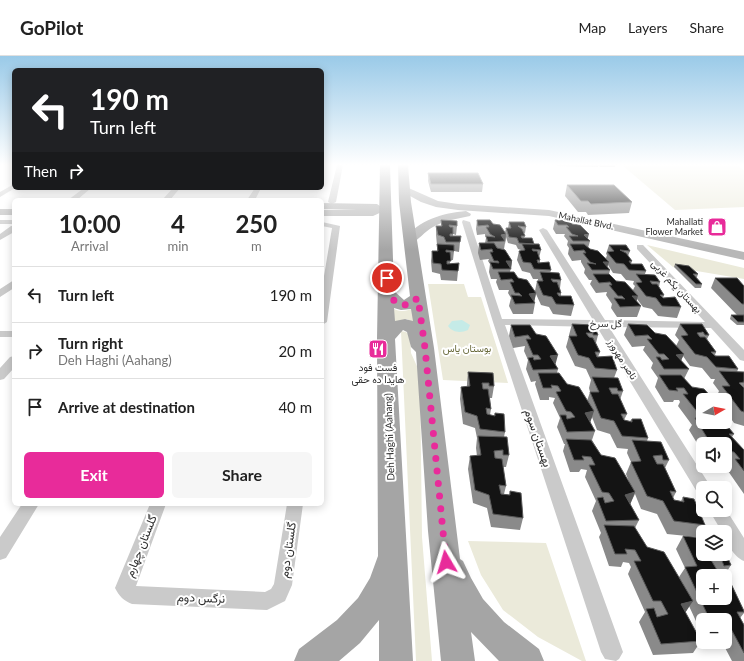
<!DOCTYPE html>
<meta charset="utf-8">
<style>
body{margin:0;font-family:Lato,Vazirmatn,sans-serif;background:#f6f6f6;color:#222;height:100vh;display:flex;flex-direction:column;font-size:15px;white-space:nowrap}
*{box-sizing:border-box;margin:0}
p{font-size:13px;color:#767676}
.icon{flex:none;width:22px;height:22px;fill:none;stroke:currentColor;stroke-width:2;stroke-linecap:round;stroke-linejoin:round}
.map{position:relative;flex:1;overflow:hidden}
.panel{position:absolute;left:12px;top:142px;width:312px;height:308px;display:flex;flex-direction:column;background:#fff;border-radius:6px;box-shadow:0 2px 10px #0003}
.panel>*{flex:none}
.hud{position:absolute;left:12px;top:12px;width:312px;height:122px;border-radius:6px;box-shadow:0 2px 10px #0003;background:#202124;color:#fff;overflow:hidden}
.needle{width:26px;rotate:81deg}
.tools{position:absolute;left:696px;top:337px;display:grid;gap:8px}
.tools a{display:grid;place-items:center;width:36px;height:36px;border-radius:6px;background:#fff;box-shadow:0 2px 10px #0003;font-size:20px}
.pin{position:absolute;display:grid;place-items:center;width:34px;height:34px;color:#fff;margin:-17px;border:2px solid #fff;border-radius:50%;box-shadow:0 1px 4px #0007}
.me{position:absolute;width:44px;margin:-22px;rotate:353deg;stroke-linejoin:round;filter:drop-shadow(0 0 3px #0008)}
.turn{display:flex;align-items:center;gap:14px;height:84px;padding:0 12px;font-size:18px}
.turn .icon{width:52px;height:52px;stroke-width:2.5}
.turn b{display:block;font-size:28px;line-height:34px}
.then{display:flex;align-items:center;height:38px;padding:0 12px;background:#0003;gap:8px;font-size:15px}
.eta{display:flex;justify-content:space-evenly;align-items:center;height:68px;text-align:center}
.eta b{font-size:24px;font-weight:700;line-height:28px}
.action{display:flex;gap:8px;margin-top:auto;padding:8px 12px}
.action a{flex:1;height:46px;border-radius:6px;background:#e82b9a;color:#fff;font-size:16px;font-weight:700;line-height:46px;text-align:center}
.action a+a{background:#f6f6f6;color:#222}
ul{padding:0;list-style:none}
li{display:flex;align-items:center;gap:12px;height:56px;padding:0 12px;border-top:1px solid #e0e0e0}
li div{flex:1}
li b{display:block;font-size:15px}
li em{font-style:normal}
header{display:flex;align-items:center;gap:24px;box-sizing:border-box;height:56px;padding:0 20px;background:#fff;border-bottom:1px solid #e0e0e0}
header strong{font-size:19px}
nav{display:flex;gap:22px;margin-inline-start:auto;font-size:14px}
.map>svg:first-child{display:block}
.green{fill:#ebeada}
.water{fill:#c5ebe7}
.lines{fill:none;stroke-linecap:round;stroke-linejoin:round}
.minor{fill:#cacaca;fill-rule:evenodd}
.secondary{fill:#b7b7b7;fill-rule:evenodd}
.primary{fill:#a5a5a5;fill-rule:evenodd}
.wall{fill:#8a8a8a;fill-rule:evenodd}
.shaded-wall{fill:#5a5a5a}
.building{fill:#141414;stroke:#5a5a5a;fill-rule:evenodd}
.route{stroke:#e82b9a;stroke-width:7;stroke-dasharray:0 12.6}
.labels{text-anchor:middle;stroke-width:4;stroke-linejoin:round;paint-order:stroke}
.far-street-label{font-size:9px;fill:#2d2d2d;stroke:#fff}
.far-poi-label{font-size:9px;fill:#2d2d2d;stroke:#fff;text-anchor:end}
.street-label{font-size:10px;fill:#2d2d2d;stroke:#fff}
.park-label{font-size:10px;fill:#68693a;stroke:#fff}
.poi-label{font-size:10px;fill:#2d2d2d;stroke:#fff}
.near-street-label{font-size:12px;fill:#2d2d2d;stroke:#fff}
</style>
<header>
<strong>GoPilot</strong>
<nav><a>Map</a><a>Layers</a><a>Share</a></nav>
</header>
<div class="map">
<svg width="744" height="605" viewBox="0 0 744 605">
<rect width="100%" height="100%" fill="#fff"/>
<path class="green" d="M622,109H736L744,114V151L675,154Z
M647,189L744,212V223L673,211Z
M428,228H464L468,241H481L508,327L443,324Z
M391,251C398,257 407,255 415,252L416,268L407,263L392,267Z
M401,275L406,276L410,279L411,297L420,317L422,481L432,605H416Z
M468,485L546,487L586,605H582L538,581L503,554L481,519Z"/>
<path class="water" d="M462,264L470,269L468,274C461,277 453,277 448,270L452,265Z"/>
<g class="lines">
<path class="minor" d="M337,109H343L336,146L332,148L328,146Z
M14,128L15,132L0,141V136Z
M84,132H91L77,144H68Z
M173,132H180L170,144H162Z
M255,132H261L255,144H247Z
M0,164H14V168H0Z
M463,164L470,166L502,263L593,264L539,174L543,172L547,174L605,264L705,266L637,193V189H643L744,294V305L740,304L711,272L609,271L709,428L711,432H703V438L697,436L597,271L505,269L623,596L619,603L616,605L605,603L601,596L493,266L462,166Z
M322,166L340,170L327,266L322,269V232L332,172L322,170Z
M11,170H14V176L0,184V178Z
M14,224V232L0,241V233Z
M0,275H14V281H0Z
M14,300V312L4,323L0,324V312L10,301Z
M22,448H39L6,502L0,504V481Z
M150,448H166L136,530L265,536L271,533L274,528L287,448H303L292,529L285,545L267,554L132,548C124,545 119,540 115,532Z
M725,452L744,482V505C734,501 725,486 725,476H722L709,454H725Z"/>
<path class="secondary" d="M404,130L438,145L458,148L549,154L744,196V204L549,160L458,154L436,151L421,146L401,135L399,133Z
M322,147L377,148L386,154L373,160H322V154H357L322,153Z
M0,153H14V159H0Z
M466,155L471,158L470,160C457,163 445,164 433,171C425,175 418,185 410,188L404,184C418,164 443,157 466,155Z"/>
<path class="primary" d="M380,109H390L394,235L404,244L410,240L399,146L398,109H408L411,146L434,292L460,503L463,505L471,522L483,543L504,566L539,593L544,605H499L471,576L475,605H441L428,475L416,296L411,291L407,276L403,274L395,283L413,605H379V564L360,587L339,605H294L299,593L337,564L358,542L370,522L378,500L377,283ZM394,252L401,254L411,253L413,265L405,263L395,265Z"/>
</g>
<path class="wall" d="M557,109H615V111H600L598,109V111L558,110Z
M428,117L483,128L482,136H431L428,125Z
M567,129L632,146L629,157L588,159L586,156H578L565,140Z
M441,164L457,170L456,179L453,178V180L460,186L459,196L454,195L453,204H450V208L458,215L457,225L441,224L440,218L432,216L431,205L432,195H437V189L436,179V170H441Z
M477,164L493,168L505,176L506,172H508L509,166L526,171L525,177H524L525,180L524,182L534,188L541,194L539,202L540,204V207L551,214L550,217L561,224L560,232L561,237V240L574,249L571,260L553,258L549,251L541,249L536,238L534,246L535,247L533,258H513L509,250L511,242L508,237L509,234H499L496,226L497,223H491L489,216L490,208L488,205L489,203L480,204L478,197L479,187H485L486,182L485,180V178L477,179L476,173ZM506,181L508,187L516,189L518,193L521,194V195H519L517,204L522,215L530,217L533,223H538V225H537L535,235L510,216L512,205L504,193Z
M555,164H568L590,185L588,192L590,193L606,202L607,199L606,198L609,189L630,195L628,200L632,205L631,208L646,215L645,218L660,226L659,231L664,239L663,242L681,251L677,262L658,260L652,253L643,251L637,243L636,245L641,250L637,261H617L611,252L612,248L606,239L607,236L596,237L590,228L592,224H589L584,217L585,213L581,206V204L572,205L568,198L569,192L567,189L568,185L564,180L565,178H556L553,173ZM608,209L613,217L621,218L626,224L634,225L633,228L635,230L633,234L616,225L609,218L610,214L607,211Z
M675,208L698,218L697,221H696L702,228L701,232H695L674,211Z
M715,222L744,230V259H737L711,232Z
M731,259H744V269H737L730,263Z
M572,268L598,279L596,287L600,296L598,301L617,314L614,322L623,335L620,344L627,358L624,364L630,365L632,363L648,382L647,385L669,404L665,412L676,436L673,442L674,444L681,445L683,441L705,469L697,481L667,478L657,458L641,453L635,438L630,448L639,464L635,472L647,491L679,521L685,512L676,493L683,480L725,498L731,509L726,517L744,555V557L740,562L744,569V605H732L722,586H725V564H703V577L701,576L689,550L685,557L701,585L693,597L653,599L639,566L645,556L628,518L631,511L629,507L623,506L621,511L609,510L599,481L601,477L592,455L596,445L585,421L587,414L581,413L579,416H570L563,395L565,388H564L557,371L560,362L553,347L555,342L549,341V344H540L535,328L536,325L531,326L526,313L528,304L524,295L525,290L513,292L509,280L511,269H530L558,313L557,317L567,328L587,345L590,336L589,332L591,324L586,313L575,310L566,291L569,280V279ZM592,361L597,374L610,378L617,392L628,393L627,397L631,406L626,418L629,426L601,399L592,384L595,375L590,366Z
M628,268L655,277L676,290L679,284L675,279L680,268L709,279L707,283L716,296L715,299L738,313L737,316H744V370L734,367L725,354V344H717L716,342L719,335L713,327L715,323H711L702,312L690,310L683,300L681,305L689,313L684,323L703,344V366L734,378L732,381L744,394V438L728,415L730,411L727,408H725V388H703V397L689,374L692,369L678,350L680,346L679,344H674L673,346H664L655,331L658,322L651,312L653,307L643,294L645,290H644L632,291L624,279Z
M468,316L493,317L494,330L492,342H490L491,353L490,359L494,360L495,357L505,376L504,381L509,399L506,411H503L506,430L504,438L509,439L510,435L523,462L520,474L491,471L487,452L473,447L468,413L470,400H477L476,392L477,382L475,372L463,368L460,343L461,331H467V327Z"/>
<path class="shaded-wall" d="M506,178L505,188V185L501,179Z
M589,178L587,185L584,179Z
M506,205H512L511,214V213Z
M603,206H609L606,214Z
M536,237L534,247L529,238Z
M632,240H638L635,250Z
M684,298L679,309L676,299Z
M558,299L555,310L550,300Z
M594,355L590,367L585,357Z
M635,436L630,449L625,439Z
M693,545L685,557L681,548Z"/>
<path class="building" d="M428,117H478L483,128H431Z
M567,129H614L632,146L591,148L588,145H581Z
M441,164L457,165V170L449,169L450,171H453V178H450V180H461L460,186H446L444,181L438,179L436,170H442Z
M477,164H490L493,168L500,169L506,178L501,179L505,185L488,186L486,180L495,181L490,178L486,171H489L488,169L478,170Z
M555,164H568L572,168L580,169L589,178L584,179L590,185H573L569,180H578L572,178L566,171H569L567,169H558Z
M509,166H524L526,171L518,170L522,173L525,180H521L522,182H532L534,188L519,187L517,182L509,181L506,172H511Z
M479,187H494L497,192L505,194L512,205H506L511,213H493L490,206L499,207L498,205H494L490,196H493L492,193L481,194Z
M437,188L454,189V195L446,194V196H450L451,205H447V208L459,207L458,215L442,214L441,208L433,207L432,195H438Z
M522,188H539L541,194L532,193L533,195H537L540,204H537L538,207L549,206L551,214L534,213L531,207L523,206L519,195L525,194Z
M570,188H584L590,193L598,195L609,206H603L610,214H592L587,207L596,208L590,206L583,197H586L584,194L574,195Z
M609,189H626L630,195L620,194L626,197L632,205H629L631,208H642L646,215L629,214L624,208L616,207L607,196L614,195Z
M675,208L689,210L698,218H693L702,228H696Z
M498,216H514L518,222L527,224L536,237L529,238L535,247L515,248L511,239L522,240L519,237H515L510,226H514L512,223L501,224Z
M540,216L559,217L561,224L551,223L553,226H557L561,237H557L559,240H571L574,249L556,248L552,241L543,239L537,225H543Z
M593,218H609L616,225L625,226L638,240H632L641,250L620,251L614,242L625,243L622,240H618L609,229H612L610,226L599,227Z
M636,218L655,219L660,226L650,225L652,228H657L664,239H660L663,242L675,241L681,251L662,250L656,242L646,240L636,227L642,226Z
M715,222H737L744,230V248H742Z
M731,259H744V266H738Z
M572,268L594,269L598,279H593V277H586L589,281L593,282L600,296H595L597,301L612,300L617,314L595,312L589,302L578,299L569,280H577Z
M628,268L647,269L655,277L666,279L684,298L676,299L689,313H664L656,301H660L662,304L669,303L664,298H659L647,283H652L648,279L635,280Z
M680,268H702L709,279H705L703,276L697,277L700,281H705L716,296H711L715,300H729L738,313L716,311L707,301L695,298L681,280L688,279Z
M511,269H530L536,278L546,280L558,299L550,300L558,313L533,314L528,302L533,301L534,304L541,303L538,299H533L526,283H531L528,279L515,281Z
M719,315L744,316V326L739,327L744,332V356L741,355L722,330H730Z
M468,316L493,317L494,330H489V327H482L483,333H488L491,353L486,352L487,358L495,360V357L504,358L505,376L480,373L477,360L465,356L461,331L470,330Z
M538,317H559L567,328L579,331L594,355L585,357L595,375L567,376L560,359H566L567,363L575,361L571,356L566,355L556,336L561,335L558,330L551,329L552,332H543Z
M659,319H681L692,331L704,333L714,344H703V358H699L683,338H688L684,332H676L678,335L669,334Z
M592,321L618,322L623,335H618L617,332H609L612,338H618L627,358H621L624,364L632,366V363H641L648,382L622,380L614,365L601,362L590,336H599Z
M695,362H700L703,366H724L734,378H729L744,394V415L735,403H740L734,396L725,395L728,398H725V388H711Z
M478,380L507,381L509,399H503V394L494,395L495,402L502,403L506,430L499,429L501,438L510,439V435L521,437L523,462L493,458L489,439L475,434L470,400L481,399Z
M566,383L591,384L601,399L615,402L635,436L625,439L639,464L606,465L597,442L603,441L605,447L614,445L609,437L602,436L589,409H595L591,401L582,400L584,404H574Z
M632,384L661,386L669,404H663L662,399L653,400L657,408H663L676,436L670,435L674,444L684,446L683,441L694,443L705,469L674,465L663,445L647,440L631,406L641,405Z
M604,469L634,470L647,491L664,496L693,545L681,548L701,585L661,588L646,553L654,552L657,561L668,558L661,545H653L634,505H641L635,494L625,493L627,498H615Z
M683,480L703,482V498H725V496L731,509L724,510L721,502L711,504L717,514L725,515L744,555V556H737L744,569V597L730,571L725,570V564H710L685,511L697,510ZM703,520H725V542H703Z"/>
<linearGradient id="sky" x2="0" y2="1"><stop stop-color="#9acae8"/><stop offset="0.56" stop-color="#fff"/><stop offset="1" stop-color="#fff" stop-opacity="0"/></linearGradient>
<rect width="744" height="194" fill="url(#sky)"/>
<g class="lines">
<path class="route" d="M387,222V238L397,247L407,249L418,242L425,292L446,506"/>
</g>
<defs>
<g id="shop-square" transform="scale(1)"><rect x="-9" y="-9" width="18" height="18" rx="4" fill="#e82b9a" stroke="#fff"/><path d="M-5-2.5h2.3a2.7 3.5 0 0 1 5.4 0H5L5.5 6h-11ZM-1.5-2.5h3a1.5 2.3 0 0 0-3 0Z" fill="#fff"/></g>
<g id="restaurant-square" transform="scale(1)"><rect x="-9" y="-9" width="18" height="18" rx="4" fill="#e82b9a" stroke="#fff"/><path d="M-5-6h1v4h1v-4h1v4h1v-4h1v5L-1.5 .5V6h-2V.5L-5-1ZM5-6V6H3V1.5H1.5Q1.5-4 5-6Z" fill="#fff"/></g>
</defs>
<g fill-rule="evenodd">
<use href="#shop-square" x="717" y="171"/>
<use href="#restaurant-square" x="378" y="293"/>
</g>
<g class="labels">
<g class="far-street-label">
<text transform="translate(586 165) rotate(12)" y="3">Mahallat Blvd.</text>
</g>
<g class="far-poi-label">
<text x="703" y="169">Mahallati<tspan x="703" dy="10">Flower Market</tspan></text>
</g>
<g class="street-label">
<text transform="translate(677 230) rotate(47)" y="4">بهستان یکم غربی</text>
<text transform="translate(606 267) rotate(1)" y="4">گل سرخ</text>
<text transform="translate(623 303) rotate(58)" y="4">ناصر مهرورز</text>
<text transform="translate(389 381) rotate(-92)" y="4">Deh Haghi (Aahang)</text>
</g>
<g class="park-label">
<text x="467" y="296">بوستان یاس</text>
</g>
<g class="poi-label">
<text x="378" y="315">فست فود<tspan x="378" dy="12">هایدا ده حقی</tspan></text>
</g>
<g class="near-street-label">
<text transform="translate(538 382) rotate(71)" y="4">بهستان سوم</text>
<text transform="translate(141 490) rotate(-68)" y="4">گلستان چهارم</text>
<text transform="translate(288 494) rotate(-82)" y="4">گلستان دوم</text>
<text transform="translate(201 542) rotate(2)" y="4">نرگس دوم</text>
</g>
</g>
</svg>
<div class="tools">
<a><svg class="needle" viewBox="-14 -14 28 28"><path d="M0-13l5 13h-10z" fill="#e53935"/><path d="M0 13l5-13h-10z" fill="#767676"/></svg></a>
<a><svg class="icon" aria-label="sound" viewBox="0 0 24 24"><path d="M4 9h4l5-4v14l-5-4H4zM17 9q2 3 0 6"/></svg></a>
<a><svg class="icon" aria-label="search" viewBox="0 0 24 24"><circle cx="10" cy="10" r="6"/><path d="M15 15l6 6"/></svg></a>
<a><svg class="icon" aria-label="layers" viewBox="0 0 24 24"><path d="M12 4l9 5-9 5-9-5zM3 14l9 5 9-5"/></svg></a>
<a>+</a>
<a>−</a>
</div>
<div class="pin" style="left:387px;top:222px;background:#d93025"><svg class="icon" aria-label="arrive" viewBox="0 0 24 24"><path d="M6 21V4h12l-3 4 3 4H6"/></svg></div>
<svg class="me" style="left:446px;top:506px" viewBox="-20 -20 40 40"><path d="M0-17L14 15 0 8-14 15z" fill="#e82b9a" stroke="#fff" stroke-width="4"/></svg>
<div class="hud">
<div class="turn"><svg class="icon" aria-label="left" viewBox="0 0 24 24"><path d="M17 20v-9H6M10 6l-5 5 5 5"/></svg><div><b>190 m</b>Turn left</div></div>
<div class="then">Then<svg class="icon" aria-label="right" viewBox="0 0 24 24"><path d="M7 20v-9h11M14 6l5 5-5 5"/></svg></div>
</div>
<section class="panel">
<div class="eta">
<div><b>10:00</b><p>Arrival</p></div>
<div><b>4</b><p>min</p></div>
<div><b>250</b><p>m</p></div>
</div>
<ul>
<li><svg class="icon" aria-label="left" viewBox="0 0 24 24"><path d="M17 20v-9H6M10 6l-5 5 5 5"/></svg><div><b>Turn left</b></div><em>190 m</em></li>
<li><svg class="icon" aria-label="right" viewBox="0 0 24 24"><path d="M7 20v-9h11M14 6l5 5-5 5"/></svg><div><b>Turn right</b><p>Deh Haghi (Aahang)</p></div><em>20 m</em></li>
<li><svg class="icon" aria-label="arrive" viewBox="0 0 24 24"><path d="M6 21V4h12l-3 4 3 4H6"/></svg><div><b>Arrive at destination</b></div><em>40 m</em></li>
</ul>
<div class="action"><a>Exit</a><a>Share</a></div>
</section>
</div>
